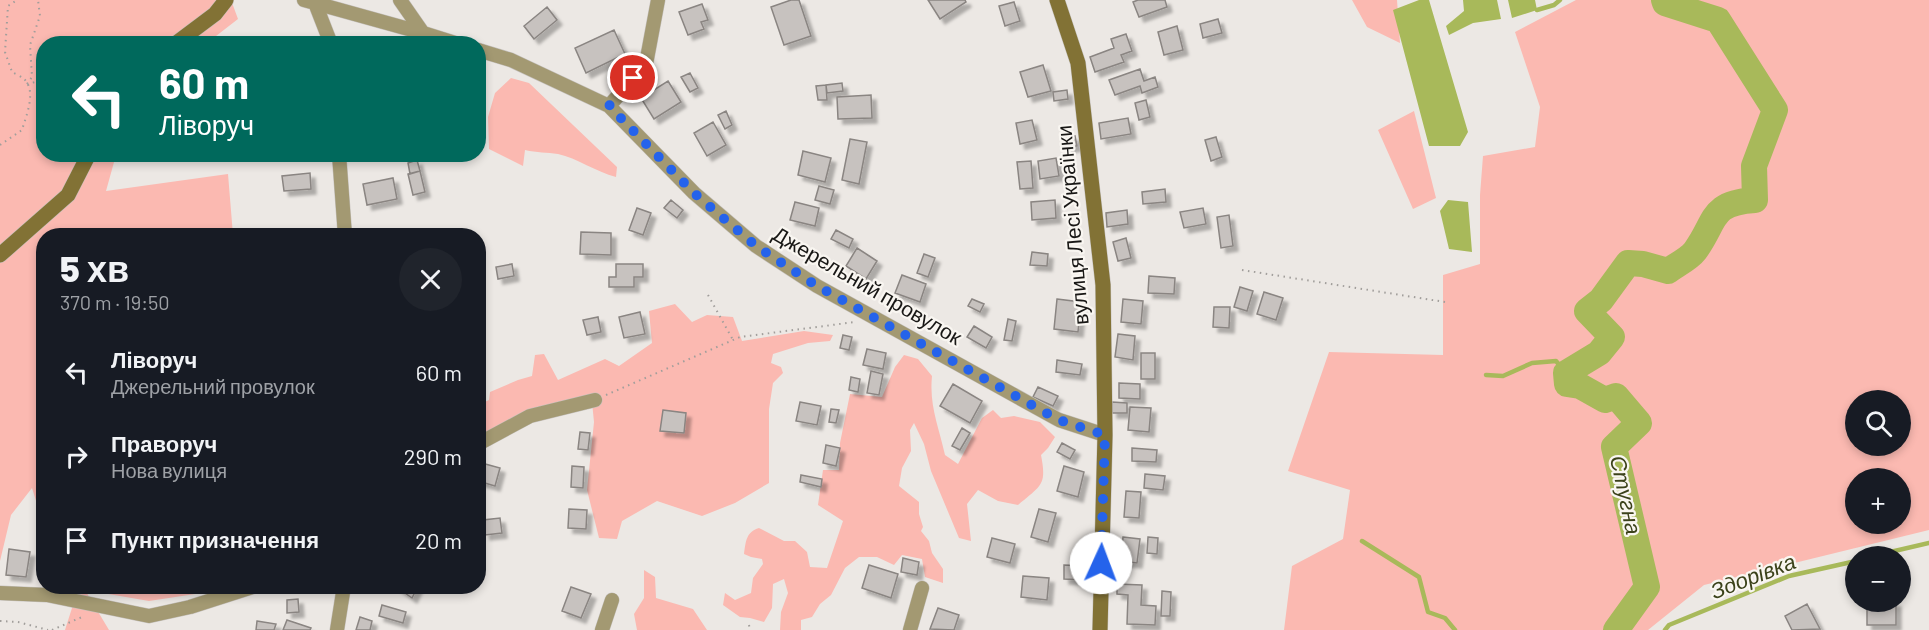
<!DOCTYPE html>
<html lang="uk">
<meta charset="utf-8">
<style>
body{margin:0;font-family:Barlow,sans-serif;background:#20242c;color:#f1f3f6;height:100vh;display:flex;flex-direction:column;font-size:22px;white-space:nowrap}
*{box-sizing:border-box;margin:0}
p{font-size:20px;color:#9ea1a6}
.icon{flex:none;width:33px;height:33px;fill:none;stroke:currentColor;stroke-width:2;stroke-linecap:round;stroke-linejoin:round}
.map{position:relative;flex:1;overflow:hidden}
.details{position:absolute;left:36px;top:228px;width:450px;height:366px;display:flex;flex-direction:column;background:#171b24;border-radius:24px;box-shadow:0 3px 9px #0003}
.details>*{flex:none}
.top-card{position:absolute;left:36px;top:36px;width:450px;height:126px;border-radius:24px;box-shadow:0 3px 9px #0003;background:#00695c;color:#fff;overflow:hidden}
.buttons{position:absolute;left:1845px;top:390px;display:grid;gap:12px}
.buttons a{display:grid;place-items:center;width:66px;height:66px;border-radius:50%;background:#171b24;box-shadow:0 3px 9px #0003;font-size:30px}
.pin{position:absolute;display:grid;place-items:center;width:51px;height:51px;color:#fff;margin:-26px;border:3px solid #fff;border-radius:50%;box-shadow:0 2px 6px #0007}
.me{position:absolute;width:66px;margin:-33px;rotate:2deg;stroke-linejoin:round;filter:drop-shadow(0 0 4px #0008)}
.turn{display:flex;align-items:center;gap:21px;height:126px;padding:0 24px;font-size:27px}
.turn .icon{width:78px;height:78px;stroke-width:2.5}
.turn b{display:block;font-size:42px;line-height:51px}
.round{display:grid;place-items:center;flex:none;width:63px;height:63px;border-radius:32px;background:#20242c}
.summary{display:flex;align-items:center;justify-content:space-between;height:102px;padding:0 24px}
h1{font-size:36px;font-weight:800;line-height:45px}
ul{padding:0;list-style:none}
li{display:flex;align-items:center;gap:18px;height:84px;padding:0 24px}
li div{flex:1}
li b{display:block;font-size:22px}
li em{font-style:normal}
.map>svg:first-child{display:block}
.green{fill:#fbb9b1;fill-rule:evenodd}
.water{fill:#a8b95a}
.lines{fill:none;stroke-linecap:round;stroke-linejoin:round}
.stream{stroke:#a8b95a;stroke-width:4.5}
.river{stroke:#a8b95a;stroke-width:26}
.building{fill:#c7c2bf;stroke:#8a8582;stroke-width:1.5;filter:url(#shadow)}
.street-casing{stroke:#c6c2bf;stroke-width:15}
.secondary-casing{stroke:#c6c2bf;stroke-width:16}
.path{stroke:#a19e9b;stroke-width:2;stroke-dasharray:1.5 4.5;stroke-linecap:butt}
.street{stroke:#a39972;stroke-width:14}
.secondary{stroke:#827235;stroke-width:15}
.route{stroke:#2563eb;stroke-width:10;stroke-dasharray:0 18}
.labels{text-anchor:middle;stroke-width:4.5;stroke-linejoin:round;paint-order:stroke}
.street-label{font-size:21px;fill:#181715;stroke:#f9f6f1}
.water-label{font-size:22px;font-style:italic;fill:#3b421a;stroke:#f9f6f1}
</style>
<div class="map">
<svg width="1929" height="630" viewBox="0 0 1929 630">
<defs>
<filter id="shadow"><feDropShadow dx="5" dy="5" stdDeviation="1.5" flood-color="#0004"/></filter>
</defs>
<rect width="100%" height="100%" fill="#ece8e4"/>
<path class="green" d="M0,0H231L238,19L207,43L44,44V154L116,155L106,191L228,174L233,235L44,236L43,523L32,488L11,515L0,561Z
M1352,0H1397L1400,43L1367,27Z
M1576,0H1929V530L1704,585L1648,630H1284L1292,566L1343,539L1350,490L1288,471L1329,352L1443,355V275L1480,264V195L1483,156L1535,147L1540,107L1515,32ZM1856,400H1900V446H1856ZM1856,478H1900V524H1856Z
M511,78L529,83L617,167L616,177C596,172 577,158 558,154C547,152 537,153 525,150L523,166L489,149L488,117L495,93Z
M1414,111L1436,198L1413,209L1378,130Z
M675,304L692,322L707,315L733,317L742,341L804,331L833,335L830,341L808,343L773,354L771,363L781,367L783,373L773,383L769,409V483L735,503L702,516L657,501L622,521L617,539L599,538L587,490L594,422L592,402L569,399L486,433L479,431L478,405L489,400L490,392L518,380L532,376L535,355L544,354L558,380L605,359L619,366L652,343L649,311Z
M904,355L918,359L932,376C929,406 939,427 945,455L958,464L982,418L993,410L1001,418L1014,416L1040,422L1055,437L1048,448L1041,455C1047,486 1041,485 1018,505L998,501L978,490L967,504L971,541L959,538L931,471L924,444L914,423L910,430L911,451L902,468L899,486L919,502V514L923,527L921,531L929,541L932,553L943,569V583L925,577L922,559L902,555L894,565L877,557H859L845,568L831,595L820,604L812,617L801,620V630H780L781,612L788,593L784,579L773,584L772,608L764,622L750,618L740,617L723,605L725,593L735,600L751,593L753,578L763,564L762,559L751,557L744,554C746,541 746,532 759,528L784,541H795L807,552L810,567L827,568L843,521L818,505L823,470H839L840,443L850,394L882,397L895,367Z
M644,570L655,577L656,598L693,609L707,630H637L634,614L644,598Z
M215,586V591L149,601L85,590L109,630H65L72,608L65,587Z"/>
<path class="water" d="M1419,0H1429L1468,132L1460,146H1429L1393,10Z
M1463,0H1497L1501,19L1473,23L1449,35L1446,26L1464,11Z
M1508,0H1535L1537,10L1512,18Z
M1448,200L1468,202L1472,252L1449,249L1440,211Z"/>
<g class="lines">
<path class="stream" d="M1537,10L1554,5L1560,0
M1486,375L1503,376L1532,363L1556,361L1566,373
M1362,541L1419,577L1428,612L1445,618L1455,630
M1873,556L1929,543
M1665,630L1669,625L1789,576L1856,561"/>
<path class="river" d="M1616,630L1647,587L1614,447L1639,423L1616,396L1605,400L1580,386L1567,384L1566,373L1599,353L1612,337L1587,311L1601,300L1628,263L1643,264L1668,271C1676,265 1689,259 1695,251C1717,221 1709,203 1755,200L1754,166L1775,110L1718,20L1665,3L1664,0"/>
</g>
<path class="building" d="M791,0H799L811,36L784,45L771,7Z
M928,0H965L966,2L940,19Z
M1138,0H1165L1167,7L1139,17L1133,2Z
M1014,2L1020,21L1005,26L999,6Z
M702,4L708,20L701,22L704,29L688,35L679,12Z
M547,7L557,20L534,39L524,26Z
M1218,19L1222,33L1203,38L1200,24Z
M1177,26L1183,50L1164,55L1158,32Z
M614,30L625,54L586,73L575,48Z
M1126,34L1132,51L1121,55L1124,62L1095,72L1090,57L1114,48L1111,39Z
M1043,65L1051,91L1028,97L1020,72Z
M1140,69L1144,81L1155,77L1158,87L1142,93L1140,86L1115,95L1109,80Z
M690,73L698,88L690,92L681,77Z
M668,81L681,102L654,119L641,98Z
M842,83L843,91L827,93L826,85Z
M826,85L827,100H818L816,86Z
M1067,90L1068,99L1054,101L1053,92Z
M871,95L872,118L838,119L837,97Z
M1146,100L1150,117L1139,120L1135,103Z
M726,111L732,125L725,129L718,115Z
M1128,118L1131,134L1101,139L1099,123Z
M1032,120L1037,140L1020,144L1016,123Z
M713,122L726,145L707,156L694,133Z
M1075,136L1077,146L1066,148L1065,138Z
M1216,137L1222,157L1211,161L1205,140Z
M850,139L867,142L859,184L842,180Z
M803,151L831,158L825,182L798,175Z
M1056,158L1059,176L1040,179L1038,161Z
M417,160L420,171L410,174L408,163Z
M1031,161L1033,188L1020,189L1017,162Z
M420,171L425,192L413,195L408,174Z
M310,173L311,189L284,191L282,176Z
M393,178L397,199L367,205L363,184Z
M819,186L834,190L830,204L815,200Z
M1165,189L1166,202L1143,204L1142,192Z
M671,200L683,210L677,218L664,208Z
M1055,200L1056,218L1032,220L1031,202Z
M795,202L819,208L815,226L790,220Z
M637,208L651,213L643,235L629,230Z
M1203,208L1206,224L1184,228L1180,212Z
M1127,210L1128,224L1107,227L1106,213Z
M1229,215L1233,246L1221,248L1217,217Z
M836,230L853,239L849,248L831,239Z
M581,232L611,233V255L580,254Z
M1126,238L1131,258L1118,261L1113,242Z
M857,248L877,261L866,279L846,266Z
M1032,252L1048,254L1047,266L1030,265Z
M924,254L935,258L928,277L917,273Z
M512,264L514,276L498,279L496,267Z
M616,264H643V277H634V287H609V277H616Z
M902,275L926,284L920,302L895,293Z
M1149,276L1175,278L1174,294L1148,293Z
M1240,287L1253,291L1247,311L1234,307Z
M1264,292L1283,298L1276,320L1257,314Z
M972,299L984,304L980,312L968,306Z
M1057,299L1081,302L1078,332L1054,329Z
M1123,299L1143,301L1141,324L1121,322Z
M1214,307H1230L1229,328L1213,327Z
M640,312L645,334L624,338L619,317Z
M598,317L601,332L587,335L583,320Z
M1008,319L1016,321L1012,341L1004,340Z
M974,326L992,337L986,348L967,337Z
M1118,334L1135,336L1133,360L1115,357Z
M843,335L852,337L849,350L840,348Z
M867,349L886,353L883,369L863,365Z
M1141,353H1155V379H1141Z
M1057,360L1082,364L1080,375L1056,372Z
M871,371L883,374L879,395L867,393Z
M851,377L860,379L858,392L849,390Z
M1119,383L1140,384V399L1119,398Z
M953,384L982,401L970,423L940,406Z
M1038,387L1058,396L1053,406L1033,397Z
M800,402L821,406L817,425L796,421Z
M1112,402L1127,403V413H1112Z
M1130,407L1151,408L1149,432L1128,430Z
M831,409L839,410L836,423L829,422Z
M663,410L686,413L684,433L660,431Z
M962,428L970,433L960,450L952,446Z
M580,432L590,433L588,450L578,449Z
M1062,443L1075,450L1070,459L1057,452Z
M826,445L840,448L836,466L823,463Z
M1132,448L1157,450L1156,462L1132,461Z
M478,462L500,468L495,486L478,481Z
M572,466L584,467L583,488L571,487Z
M1064,466L1084,472L1078,497L1057,491Z
M1145,474L1165,476L1163,490L1144,488Z
M801,475L822,479L821,487L800,482Z
M1126,491L1141,492L1139,518L1124,517Z
M569,509L587,510L586,529L568,528Z
M1039,509L1056,513L1048,542L1031,537Z
M500,518L502,533L485,535L483,520Z
M1123,537L1140,539L1137,563L1121,561Z
M1148,537L1158,538L1157,554L1147,553Z
M992,538L1015,544L1010,563L987,557Z
M9,549L30,552L26,577L6,575Z
M903,558L919,562L917,575L901,572Z
M869,565L898,574L891,598L862,588Z
M1064,565L1085,566V580L1064,579Z
M1023,576L1049,578L1047,600L1021,597Z
M1117,584L1142,585L1141,605L1156,606L1155,625L1127,624L1128,595L1117,594Z
M395,586H418L412,598Z
M571,587L591,594L581,618L562,611Z
M1162,591L1171,592L1170,616H1161Z
M298,599L299,612L287,613V600Z
M1867,602H1896V625H1867Z
M1807,604L1820,629L1792,630L1785,616Z
M382,605L406,612L403,623L379,616Z
M938,608L959,615L954,630L930,629Z
M360,617L372,621L370,630H356Z
M287,620L311,628L310,630H283Z
M257,621L276,624L274,630H256Z"/>
<g class="lines">
<g class="street-casing">
<path id="street" d="M304,0L315,3L331,44
M314,0L315,3L423,33
M400,0L423,33L458,44
M478,50L511,60L609,106L694,193L756,246L817,286L1059,420L1105,435
M609,106L646,64L658,0
M339,154L345,236
M478,444L530,416L595,400
M0,593L47,595L149,616L190,607L256,586
M337,630L344,586
M602,630L612,600
M910,630L922,588"/>
</g>
<g class="secondary-casing">
<path id="secondary" d="M1057,0L1078,63L1103,285L1105,435L1100,630
M175,44L215,14L226,0
M0,255L68,195L89,154"/>
</g>
<path class="path" d="M27,84L32,77L30,45L40,16L38,0
M27,84L44,80
M0,145L22,130C26,116 37,91 24,79C21,76 15,74 12,72L5,52L8,6L17,0
M1242,270L1445,302
M708,295L733,340
M606,395L740,337L855,322
M0,621L18,622L48,630
M749,625L750,630
M52,630L82,617"/>
<use href="#street" class="street"/>
<use href="#secondary" class="secondary"/>
</g>
<g class="lines">
<path class="route" d="M633,78L609,106L694,193L756,246L817,286L1059,420L1105,435L1101,563"/>
</g>
<g class="labels">
<g class="street-label">
<text transform="translate(1073 225) rotate(-95)" y="7">вулиця Лесі Українки</text>
<text transform="translate(867 286) rotate(30)" y="7">Джерельний провулок</text>
</g>
<g class="water-label">
<text transform="translate(1626 495) rotate(78)" y="8">Стугна</text>
<text transform="translate(1753 576) rotate(-21)" y="8">Здорівка</text>
</g>
</g>
</svg>
<div class="buttons">
<a><svg class="icon" aria-label="search" viewBox="0 0 24 24"><circle cx="10" cy="10" r="6"/><path d="M15 15l6 6"/></svg></a>
<a>+</a>
<a>−</a>
</div>
<div class="pin" style="left:633px;top:78px;background:#d93025"><svg class="icon" aria-label="arrive" viewBox="0 0 24 24"><path d="M6 21V4h12l-3 4 3 4H6"/></svg></div>
<svg class="me" style="left:1101px;top:563px" viewBox="-20 -20 40 40"><circle r="19" fill="#fff"/><path d="M0-13L10 11 0 6-10 11z" fill="#2563eb"/></svg>
<div class="top-card">
<div class="turn"><svg class="icon" aria-label="left" viewBox="0 0 24 24"><path d="M17 20v-9H6M10 6l-5 5 5 5"/></svg><div><b>60 m</b>Ліворуч</div></div>
</div>
<section class="details">
<div class="summary"><div><h1>5 хв</h1><p>370 m · 19:50</p></div><a class="round"><svg class="icon" aria-label="close" viewBox="0 0 24 24"><path d="M6 6l12 12M18 6L6 18"/></svg></a></div>
<ul>
<li><svg class="icon" aria-label="left" viewBox="0 0 24 24"><path d="M17 20v-9H6M10 6l-5 5 5 5"/></svg><div><b>Ліворуч</b><p>Джерельний провулок</p></div><em>60 m</em></li>
<li><svg class="icon" aria-label="right" viewBox="0 0 24 24"><path d="M7 20v-9h11M14 6l5 5-5 5"/></svg><div><b>Праворуч</b><p>Нова вулиця</p></div><em>290 m</em></li>
<li><svg class="icon" aria-label="arrive" viewBox="0 0 24 24"><path d="M6 21V4h12l-3 4 3 4H6"/></svg><div><b>Пункт призначення</b></div><em>20 m</em></li>
</ul>
</section>
</div>
